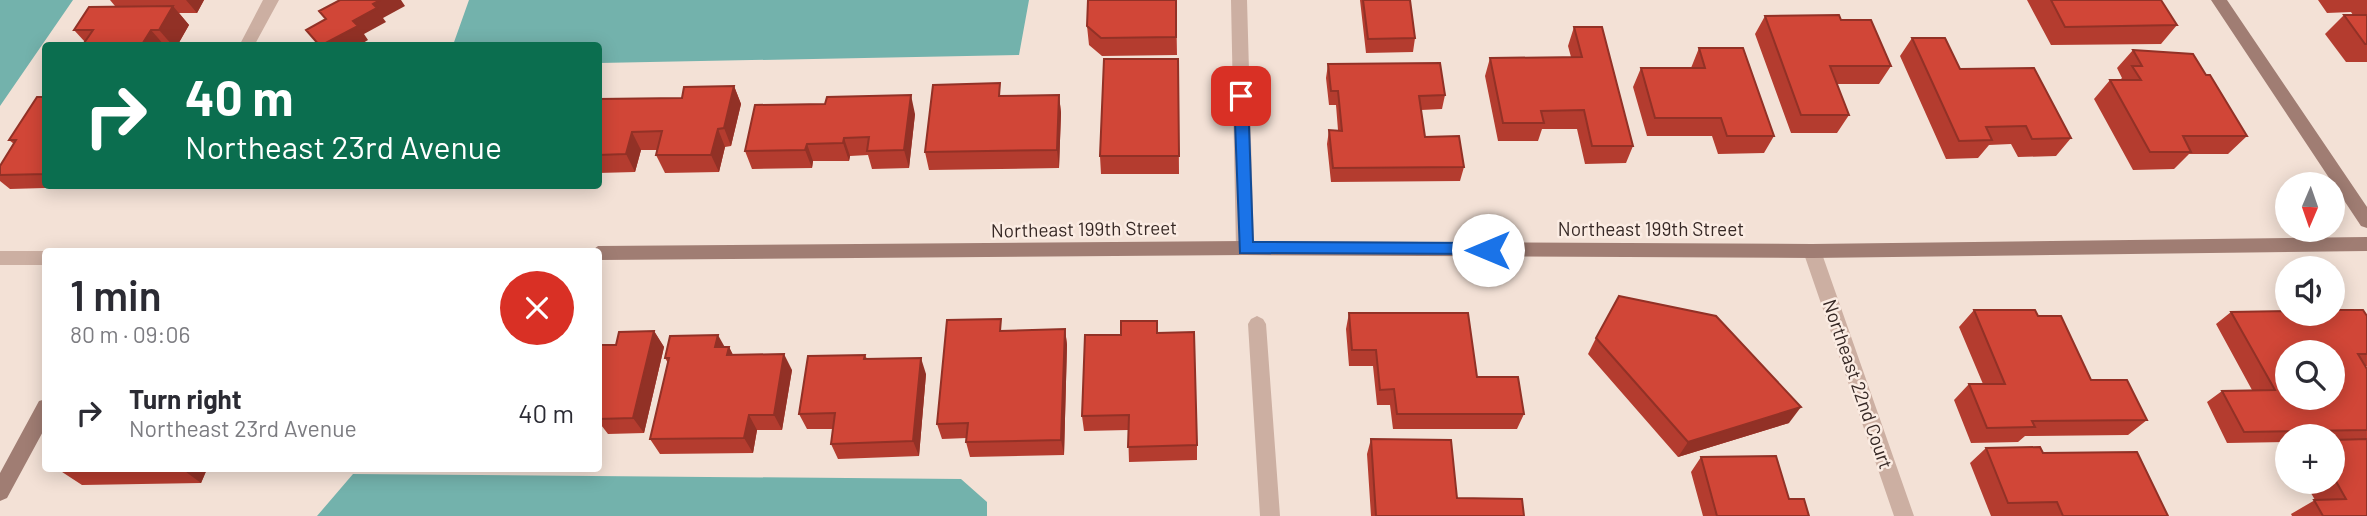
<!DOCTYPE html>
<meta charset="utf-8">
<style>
body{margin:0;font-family:Barlow,sans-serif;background:#f2f2f3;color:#2b2b33;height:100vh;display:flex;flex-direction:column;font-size:26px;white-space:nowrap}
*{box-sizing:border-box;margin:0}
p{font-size:23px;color:#7c7c81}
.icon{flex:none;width:38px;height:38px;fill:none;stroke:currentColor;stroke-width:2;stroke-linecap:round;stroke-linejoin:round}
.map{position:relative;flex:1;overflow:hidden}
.sheet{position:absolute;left:42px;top:248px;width:560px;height:224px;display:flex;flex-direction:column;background:#fff;border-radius:7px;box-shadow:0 4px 18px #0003}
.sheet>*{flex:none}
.hud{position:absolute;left:42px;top:42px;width:560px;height:147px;border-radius:7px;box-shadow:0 4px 18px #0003;background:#0b6e4f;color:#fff;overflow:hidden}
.needle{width:46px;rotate:182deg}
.fabs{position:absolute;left:2275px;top:172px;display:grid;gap:14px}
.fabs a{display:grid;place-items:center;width:70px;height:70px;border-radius:50%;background:#fff;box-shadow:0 4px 18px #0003;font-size:35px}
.pin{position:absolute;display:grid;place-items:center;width:60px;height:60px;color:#fff;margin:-30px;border-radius:14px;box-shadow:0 4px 10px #0006}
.me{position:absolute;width:77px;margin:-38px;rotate:270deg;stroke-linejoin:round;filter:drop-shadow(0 0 5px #0008)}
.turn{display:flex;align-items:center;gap:24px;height:147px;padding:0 28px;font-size:32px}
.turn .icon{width:91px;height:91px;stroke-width:2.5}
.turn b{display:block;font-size:49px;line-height:60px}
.round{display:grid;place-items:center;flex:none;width:74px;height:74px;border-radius:37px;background:#f2f2f3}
.overview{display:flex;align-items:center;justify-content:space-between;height:119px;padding:0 28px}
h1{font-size:42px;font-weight:600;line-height:52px}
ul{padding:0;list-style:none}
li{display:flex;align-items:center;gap:21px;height:91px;padding:0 28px}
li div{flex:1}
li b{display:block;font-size:26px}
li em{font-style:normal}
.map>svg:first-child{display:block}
.water{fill:#73b2ac}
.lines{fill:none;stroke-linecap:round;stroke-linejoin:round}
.street{fill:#ccafa2;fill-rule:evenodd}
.secondary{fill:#a07d73;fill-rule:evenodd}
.wall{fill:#b43c2f}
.shaded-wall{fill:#923126}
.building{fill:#d14637;stroke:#923126;stroke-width:2;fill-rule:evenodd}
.route{fill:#1a73e8;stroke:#114b97;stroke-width:2}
.labels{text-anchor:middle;stroke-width:5;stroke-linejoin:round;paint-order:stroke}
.street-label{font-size:19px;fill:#362825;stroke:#fbece3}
</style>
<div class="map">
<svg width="2367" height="516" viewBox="0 0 2367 516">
<rect width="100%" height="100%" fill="#f3e1d6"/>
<path class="water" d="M0,0H73L0,106Z
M469,0H1029L1019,55L599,63L598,46L453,45Z
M353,474L961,479L987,502V516H317Z"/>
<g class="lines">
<path class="street" d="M263,0H279L254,46H239Z
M1231,0H1247L1254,248L1251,253H1239L1236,248Z
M1812,244L1818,246L1821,251L1914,516H1894L1803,251L1806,246Z
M0,251H46L49,252H46V265H0Z
M1257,316L1263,319L1266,324L1280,516H1260L1248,324L1251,319Z"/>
<path class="secondary" d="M2211,0H2227L2367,207V228L2361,226Z
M2367,237V251L1812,258L1245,255L598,260V252H590L598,246L1245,241L1812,244Z
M46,399V426L7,498L0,501V473L39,401Z"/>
</g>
<path class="wall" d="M110,0H204L197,13H179L189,25L177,46H82L85,42L74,30L115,6Z
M1176,0L1177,55L1102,56L1089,45L1087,26Z
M1313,0H1410L1415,38L1413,52L1366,53L1360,0Z
M2027,0H2161L2177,25L2161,44L2051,45Z
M2318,0H2367V62H2346L2325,34L2344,15H2353L2351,12L2327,13Z
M1765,16L1841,20L1891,66L1879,84H1837L1849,115L1837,133H1791L1755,34Z
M1574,27L1633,146L1626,163L1585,164L1577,129H1542L1538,141H1498L1485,76L1490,58L1571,57L1568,46Z
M1912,38L1960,69L2071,138L2056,156L2018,157L2011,144L1989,145L1978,158L1946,159L1900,56Z
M1699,48L1774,136L1764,153L1718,154L1712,136H1647L1633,87L1641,68H1691Z
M2133,50L2206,75L2247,136L2228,154H2189L2174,169L2133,170L2094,99L2110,80H2120L2122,78L2117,68Z
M1178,59L1179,174H1101L1100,156Z
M1328,64L1445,95L1442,109L1421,110L1425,137L1464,167L1460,181L1331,182L1327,144L1329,130H1338L1336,105H1329L1326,78Z
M734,86L741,104L731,146L725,147L719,172L665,173L656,155L657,150H641L635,172L598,173V99L682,98Z
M1059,95L1061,113L1059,168L929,170L925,152L1002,96Z
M46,97V186H81L80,187L10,189L0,181V166L14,144L9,140Z
M915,114L909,168L872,169L868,155L850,156L849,161H813L812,168L752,169L745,151Z
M1974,310L2038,316L2091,380L2147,420L2128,435L2025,436L2018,442L1971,443L1954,400L1969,384H1983L1959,327Z
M2231,312L2367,316V366H2365L2367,369V516H2292L2291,514L2315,500L2304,481H2333V436H2287V442L2227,443L2207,402L2222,391L2252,390L2216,324Z
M1349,313L1477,377L1524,414L1517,429H1393L1390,405H1377L1373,366H1349L1346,329Z
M1065,329L1067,345L1064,455L970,457L966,442L967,438L942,439L937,424L1004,331Z
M654,331L664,347L644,433L608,434L598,421V345H616Z
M1157,333L1197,445V460L1129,462L1128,430L1084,431L1082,416L1121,335Z
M1596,338L1789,423L1678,457L1588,354Z
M725,347H729L733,355L792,370L782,430H757L753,453L660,454L650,439L668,363L665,358Z
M865,355L867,359L926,374L919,456L838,459L831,444L833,429H807L799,414Z
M1371,439L1457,498L1524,516H1371L1367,454Z
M1986,448L2043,453L2168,516H1991L1970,463Z
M1701,457L1789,499L1809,516H1703L1691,472Z
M60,469H207L201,483L82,485L59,470Z"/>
<path class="shaded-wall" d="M186,0H204L197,13Z
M380,0H401L405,6L383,18L386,22L364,34L368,40L358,46H322L373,4Z
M173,6L189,25L177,46H173L159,30Z
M151,30L165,46H141Z
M734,86L741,104L731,146L724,128Z
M911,95L915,114L909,168L904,150Z
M1059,95L1061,113L1059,168L1057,150Z
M718,129L725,147L719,172L711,155Z
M632,132L641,150L635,172L626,154Z
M844,138L850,156L849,161L843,143Z
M807,144L813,161L812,168L805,150Z
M1065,329L1067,345L1064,455L1061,440Z
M654,331L664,347L644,433L633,418Z
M718,335L727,351L715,347Z
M729,347L737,363L727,355Z
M784,354L792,370L782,430L774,415Z
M921,358L926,374L919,456L913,441Z
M1801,407L1789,423L1678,457L1688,442Z
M749,415L757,430L753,453L744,438Z
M182,469H207L201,483Z"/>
<path class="building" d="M340,0H380L373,4L377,8L353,21L358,26L320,46L306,30L326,19L319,11Z
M1088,0H1176V37L1101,38L1087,26Z
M1363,0H1410L1415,38L1368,39Z
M2051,0H2161L2177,25L2065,27Z
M173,6L159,30H151L141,46H82L93,30H74L89,7Z
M1839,15L1841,20H1871L1891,66H1830L1849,115H1801L1765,16Z
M2344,15H2367V44H2365Z
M1574,27H1602L1633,146H1592L1584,110L1541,111L1544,123H1503L1490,58L1582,57Z
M1912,38H1945L1960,69L2034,68L2071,138L2032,139L2026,126L1986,127L1992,140L1959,141Z
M1699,48H1743L1774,136H1727L1721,118H1655L1641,68H1705Z
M2133,50L2193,54L2206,75H2210L2247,136H2183L2191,152H2150L2110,80H2141L2132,66H2142Z
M1104,59H1178L1179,156H1100Z
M1440,63L1445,95L1419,96L1425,137L1459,136L1464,167L1333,168L1329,130L1342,131L1338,91H1331L1328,64Z
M1000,83L999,96L1059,95L1057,150L925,152L933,85Z
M734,86L724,128L718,129L711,155H656L662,131L632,132L626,154L598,155V99L682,98L684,87Z
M911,95L904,150L867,151L869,137L844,138L843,143L807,144L805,150L745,151L755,105L825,104L827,97Z
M37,97H46V174L0,175V166L16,140H9Z
M1619,296L1716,316L1801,407L1688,442L1596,338Z
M1974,310H2035L2038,316H2061L2091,380H2127L2147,420L2032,421L2035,427L1987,428L1969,384H2005Z
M2333,310H2363L2367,316V354H2358L2367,369V430L2244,432L2222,391L2275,390L2231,312L2287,311V313H2333ZM2287,352H2333V397H2287Z
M1349,313H1468L1477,377H1518L1524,414H1397L1394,389L1380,390L1376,350H1352Z
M1001,319L1000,331L1065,329L1061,440L966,442L968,423L937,424L947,320Z
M1121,321H1157V333L1194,332L1197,445L1128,447L1129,415L1082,416L1085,335H1121Z
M654,331L633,418L598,419L600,404H598V345H616L619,332Z
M718,335L715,347H729L727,355L784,354L774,415H749L744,438L650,439L669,358H665L670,336Z
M865,355L864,359L921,358L913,441L831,444L835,413L799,414L808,356Z
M1371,439L1451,440L1457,498L1522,499L1524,516H1376Z
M2367,439V516H2323L2314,500L2346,499L2333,476V440Z
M2040,447L2043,453L2137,452L2168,516H2063L2057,502L2008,503L1986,448Z
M1776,456L1789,499H1804L1809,516H1717L1701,457Z
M60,469H125L59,470Z"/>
<path class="route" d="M1241,91L1248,96L1253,242L1488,243L1493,245V254L1240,253L1234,96Z"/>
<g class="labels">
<g class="street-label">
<text transform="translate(1084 229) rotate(-1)" y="7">Northeast 199th Street</text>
<text x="1651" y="236">Northeast 199th Street</text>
<text transform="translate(1858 384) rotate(71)" y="7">Northeast 22nd Court</text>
</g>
</g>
</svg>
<div class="fabs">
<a><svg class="needle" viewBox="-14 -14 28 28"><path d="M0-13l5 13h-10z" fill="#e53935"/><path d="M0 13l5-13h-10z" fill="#7c7c81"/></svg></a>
<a><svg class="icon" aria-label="sound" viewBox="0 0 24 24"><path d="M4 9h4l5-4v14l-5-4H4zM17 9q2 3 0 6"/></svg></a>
<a><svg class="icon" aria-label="search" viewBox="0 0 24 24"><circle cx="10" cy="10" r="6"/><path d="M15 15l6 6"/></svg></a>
<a>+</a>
</div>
<div class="pin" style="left:1241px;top:96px;background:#d93025"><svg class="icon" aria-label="arrive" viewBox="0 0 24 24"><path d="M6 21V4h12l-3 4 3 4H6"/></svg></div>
<svg class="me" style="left:1488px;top:250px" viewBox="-20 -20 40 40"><circle r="19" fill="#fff"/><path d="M0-13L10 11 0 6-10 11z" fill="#1a73e8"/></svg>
<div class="hud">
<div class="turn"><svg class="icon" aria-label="right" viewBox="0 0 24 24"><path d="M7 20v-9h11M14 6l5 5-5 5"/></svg><div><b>40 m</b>Northeast 23rd Avenue</div></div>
</div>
<section class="sheet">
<div class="overview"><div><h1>1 min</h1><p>80 m · 09:06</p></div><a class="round" style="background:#d93025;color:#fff"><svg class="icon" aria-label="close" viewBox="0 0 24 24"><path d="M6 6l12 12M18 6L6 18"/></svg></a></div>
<ul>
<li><svg class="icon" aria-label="right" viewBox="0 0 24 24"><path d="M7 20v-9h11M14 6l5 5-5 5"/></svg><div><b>Turn right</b><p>Northeast 23rd Avenue</p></div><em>40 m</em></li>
</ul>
</section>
</div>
